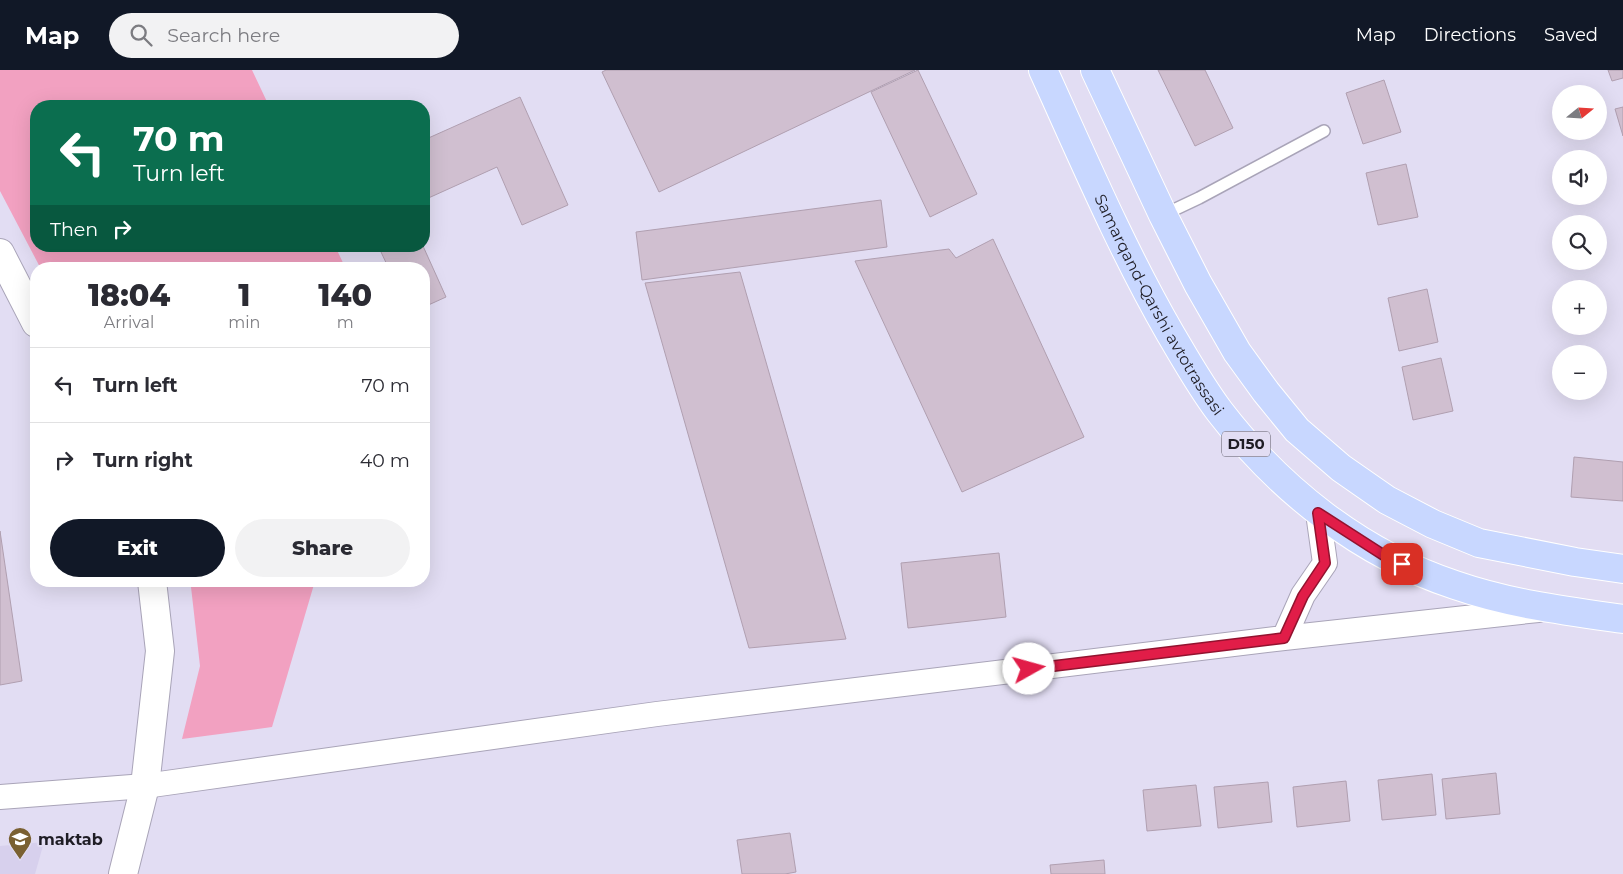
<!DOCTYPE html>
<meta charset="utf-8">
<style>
body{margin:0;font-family:Montserrat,sans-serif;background:#f2f2f3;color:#2b2b33;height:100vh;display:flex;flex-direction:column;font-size:19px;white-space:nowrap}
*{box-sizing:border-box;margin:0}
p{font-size:16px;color:#7c7c81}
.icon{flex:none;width:28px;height:28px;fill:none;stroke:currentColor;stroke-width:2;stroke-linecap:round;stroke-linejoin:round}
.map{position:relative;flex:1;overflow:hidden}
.side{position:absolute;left:30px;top:192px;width:400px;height:325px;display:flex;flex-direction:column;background:#fff;border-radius:20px;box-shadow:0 5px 20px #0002}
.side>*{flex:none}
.top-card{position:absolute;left:30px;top:30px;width:400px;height:152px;border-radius:20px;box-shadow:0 5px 20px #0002;background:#0b6e4f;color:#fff;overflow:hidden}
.needle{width:32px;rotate:72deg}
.tools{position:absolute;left:1552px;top:15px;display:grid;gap:10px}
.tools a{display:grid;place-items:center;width:55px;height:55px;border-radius:50%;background:#fff;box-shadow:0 5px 20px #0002;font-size:25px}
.pin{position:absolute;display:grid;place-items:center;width:42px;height:42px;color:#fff;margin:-21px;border-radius:10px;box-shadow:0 2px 8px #0006}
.me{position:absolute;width:55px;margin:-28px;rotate:83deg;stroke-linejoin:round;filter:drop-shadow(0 0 4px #0008)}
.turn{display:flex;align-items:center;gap:18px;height:105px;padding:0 20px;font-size:22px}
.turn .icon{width:65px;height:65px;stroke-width:2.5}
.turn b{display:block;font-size:35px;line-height:42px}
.then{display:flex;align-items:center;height:48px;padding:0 20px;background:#0003;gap:10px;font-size:19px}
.eta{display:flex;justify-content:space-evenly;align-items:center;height:85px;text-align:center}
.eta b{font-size:30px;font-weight:800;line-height:35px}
.cta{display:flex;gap:10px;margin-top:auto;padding:10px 20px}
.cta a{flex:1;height:58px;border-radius:30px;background:#111827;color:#fff;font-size:20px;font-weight:800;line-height:58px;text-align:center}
.cta a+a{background:#f2f2f3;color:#2b2b33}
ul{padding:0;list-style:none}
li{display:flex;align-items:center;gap:15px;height:75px;padding:0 20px;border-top:1px solid #e1e1e2}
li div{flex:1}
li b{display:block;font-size:19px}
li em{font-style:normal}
header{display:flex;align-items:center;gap:30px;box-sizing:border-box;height:70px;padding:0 25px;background:#111827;color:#fff}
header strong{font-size:24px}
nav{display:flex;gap:28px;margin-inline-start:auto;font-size:18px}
.search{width:350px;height:45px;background:#f2f2f3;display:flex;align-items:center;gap:12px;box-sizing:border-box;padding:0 18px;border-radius:28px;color:#7c7c81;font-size:19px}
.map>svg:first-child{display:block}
.built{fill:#d7d0ed}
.green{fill:#f2a1c1}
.building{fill:#d0bfd0;stroke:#b09fb0}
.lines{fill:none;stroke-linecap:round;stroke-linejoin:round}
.service-casing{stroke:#a9a4b8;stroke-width:14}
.minor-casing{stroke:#a9a4b8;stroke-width:26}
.tertiary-casing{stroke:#a9a4b8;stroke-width:30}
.primary-casing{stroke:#fff;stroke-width:30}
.service{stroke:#fff;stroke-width:11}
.minor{stroke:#fff;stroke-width:24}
.tertiary{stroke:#fff;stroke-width:28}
.primary{stroke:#c8d7ff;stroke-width:28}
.route-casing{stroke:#92132f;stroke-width:12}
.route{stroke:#e11d48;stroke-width:9}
.labels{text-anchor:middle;stroke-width:4;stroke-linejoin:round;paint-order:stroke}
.shield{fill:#e2ddf3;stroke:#5a5763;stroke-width:1}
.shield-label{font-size:15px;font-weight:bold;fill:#1f1d25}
.street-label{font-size:16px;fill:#1f1d25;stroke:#e2ddf3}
.poi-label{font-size:16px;font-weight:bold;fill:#1f1d25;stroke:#e2ddf3;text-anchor:start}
</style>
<header>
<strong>Map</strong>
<div class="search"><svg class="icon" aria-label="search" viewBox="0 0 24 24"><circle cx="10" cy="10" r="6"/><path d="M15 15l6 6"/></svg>Search here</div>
<nav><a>Map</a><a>Directions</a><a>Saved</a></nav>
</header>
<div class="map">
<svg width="1623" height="804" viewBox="0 0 1623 804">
<rect width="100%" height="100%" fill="#e2ddf3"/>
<path class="built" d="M44,772L35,804H0V776Z"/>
<path class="green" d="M0,0H252L269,36H36V176H335L346,199H41L0,121Z
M189,511H315L272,657L182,669L200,596L191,517Z"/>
<path class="building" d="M606,0H915L659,122L602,2Z
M918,0L977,124L930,147L871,22Z
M1158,0H1205L1233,58L1195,76Z
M1608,0H1623V8L1612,11Z
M1384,10L1401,62L1363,74L1346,23Z
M520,27L568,135L522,155L497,97L424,130V70Z
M1623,37V66L1615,39Z
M1406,94L1418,147L1378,155L1366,103Z
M881,130L887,177L642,210L636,162Z
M993,169L1084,367L962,422L855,191L949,179L956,188Z
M393,176H423L446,227L424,237V199H389L381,182Z
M740,202L846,569L749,578L645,213Z
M1427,219L1438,272L1399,281L1388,228Z
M1441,288L1453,341L1413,350L1402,297Z
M1574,387L1623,392V431L1571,427Z
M0,461L22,611L0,615Z
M999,483L1006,547L908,558L901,493Z
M1496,703L1500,744L1446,749L1442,709Z
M1432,704L1436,745L1382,750L1378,710Z
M1346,711L1350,751L1297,757L1293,717Z
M1268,712L1272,752L1218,758L1214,717Z
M1196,715L1201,756L1147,761L1143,720Z
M790,763L796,802L785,804H742L737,770Z
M1104,790L1105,804H1051L1050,795Z"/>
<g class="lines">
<g class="service-casing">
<path id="service" d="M1163,145L1199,128L1324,61"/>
</g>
<g class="minor-casing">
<path id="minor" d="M1284,568L1303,525L1325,493L1318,443
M0,727L145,716L657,644L1284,568L1538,540"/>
</g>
<g class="tertiary-casing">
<path id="tertiary" d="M0,183L36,253
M123,804L145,716L160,581L152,511"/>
</g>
<g class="primary-casing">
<g id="primary">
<path id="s1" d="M1043,0C1083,88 1121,178 1170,263C1186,290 1201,317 1220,342C1280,420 1361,484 1455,515C1510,534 1566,541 1623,549"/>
<path d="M1095,0L1163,145L1198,214L1237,282L1266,322L1297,360L1341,398L1387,430L1433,454L1479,473L1575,492L1623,499"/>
</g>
</g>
<use href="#service" class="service"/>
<use href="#minor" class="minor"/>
<use href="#tertiary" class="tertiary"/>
<use href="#primary" class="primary"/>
</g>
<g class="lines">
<g class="route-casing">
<path id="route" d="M1029,599L1284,568L1303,526L1325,493L1318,443L1385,486L1402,494"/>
</g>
<use href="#route" class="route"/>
</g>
<defs>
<g id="school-pin" transform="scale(1.25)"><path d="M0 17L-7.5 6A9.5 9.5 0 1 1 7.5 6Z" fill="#7a6032" stroke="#e2ddf3"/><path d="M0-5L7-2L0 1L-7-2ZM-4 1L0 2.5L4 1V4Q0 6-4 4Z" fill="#fff"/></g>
</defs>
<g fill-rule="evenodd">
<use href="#school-pin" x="20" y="769"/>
</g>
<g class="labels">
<rect class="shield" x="1222" y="361.5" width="48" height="25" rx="4"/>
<g class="shield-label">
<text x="1246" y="379">D150</text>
</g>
<g class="street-label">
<text dy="6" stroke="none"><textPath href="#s1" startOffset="262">Samarqand-Qarshi avtotrassasi</textPath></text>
</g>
<g class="poi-label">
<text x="38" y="775">maktab</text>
</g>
</g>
</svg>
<div class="tools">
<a><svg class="needle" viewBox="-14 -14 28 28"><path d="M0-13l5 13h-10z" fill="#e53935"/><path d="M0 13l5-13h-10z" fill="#7c7c81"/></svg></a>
<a><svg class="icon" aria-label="sound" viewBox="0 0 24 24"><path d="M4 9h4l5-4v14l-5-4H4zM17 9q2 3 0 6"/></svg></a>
<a><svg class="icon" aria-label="search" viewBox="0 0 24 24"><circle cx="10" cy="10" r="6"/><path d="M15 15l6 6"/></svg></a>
<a>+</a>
<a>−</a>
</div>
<div class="pin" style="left:1402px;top:494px;background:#d93025"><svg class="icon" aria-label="arrive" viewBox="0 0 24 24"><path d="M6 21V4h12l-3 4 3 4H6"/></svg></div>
<svg class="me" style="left:1029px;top:599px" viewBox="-20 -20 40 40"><circle r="19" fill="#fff"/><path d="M0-13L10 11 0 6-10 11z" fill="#e11d48"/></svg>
<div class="top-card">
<div class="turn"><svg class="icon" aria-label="left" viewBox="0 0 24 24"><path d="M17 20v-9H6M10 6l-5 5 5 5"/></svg><div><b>70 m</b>Turn left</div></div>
<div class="then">Then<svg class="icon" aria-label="right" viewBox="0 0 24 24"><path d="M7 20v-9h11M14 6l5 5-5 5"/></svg></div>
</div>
<section class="side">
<div class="eta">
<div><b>18:04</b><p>Arrival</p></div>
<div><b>1</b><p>min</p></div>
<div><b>140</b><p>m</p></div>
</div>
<ul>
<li><svg class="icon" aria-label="left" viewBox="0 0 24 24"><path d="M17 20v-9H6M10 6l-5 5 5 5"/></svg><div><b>Turn left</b></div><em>70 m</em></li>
<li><svg class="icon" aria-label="right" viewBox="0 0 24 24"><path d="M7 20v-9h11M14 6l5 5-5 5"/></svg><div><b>Turn right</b></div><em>40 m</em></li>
</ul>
<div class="cta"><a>Exit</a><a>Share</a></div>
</section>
</div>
